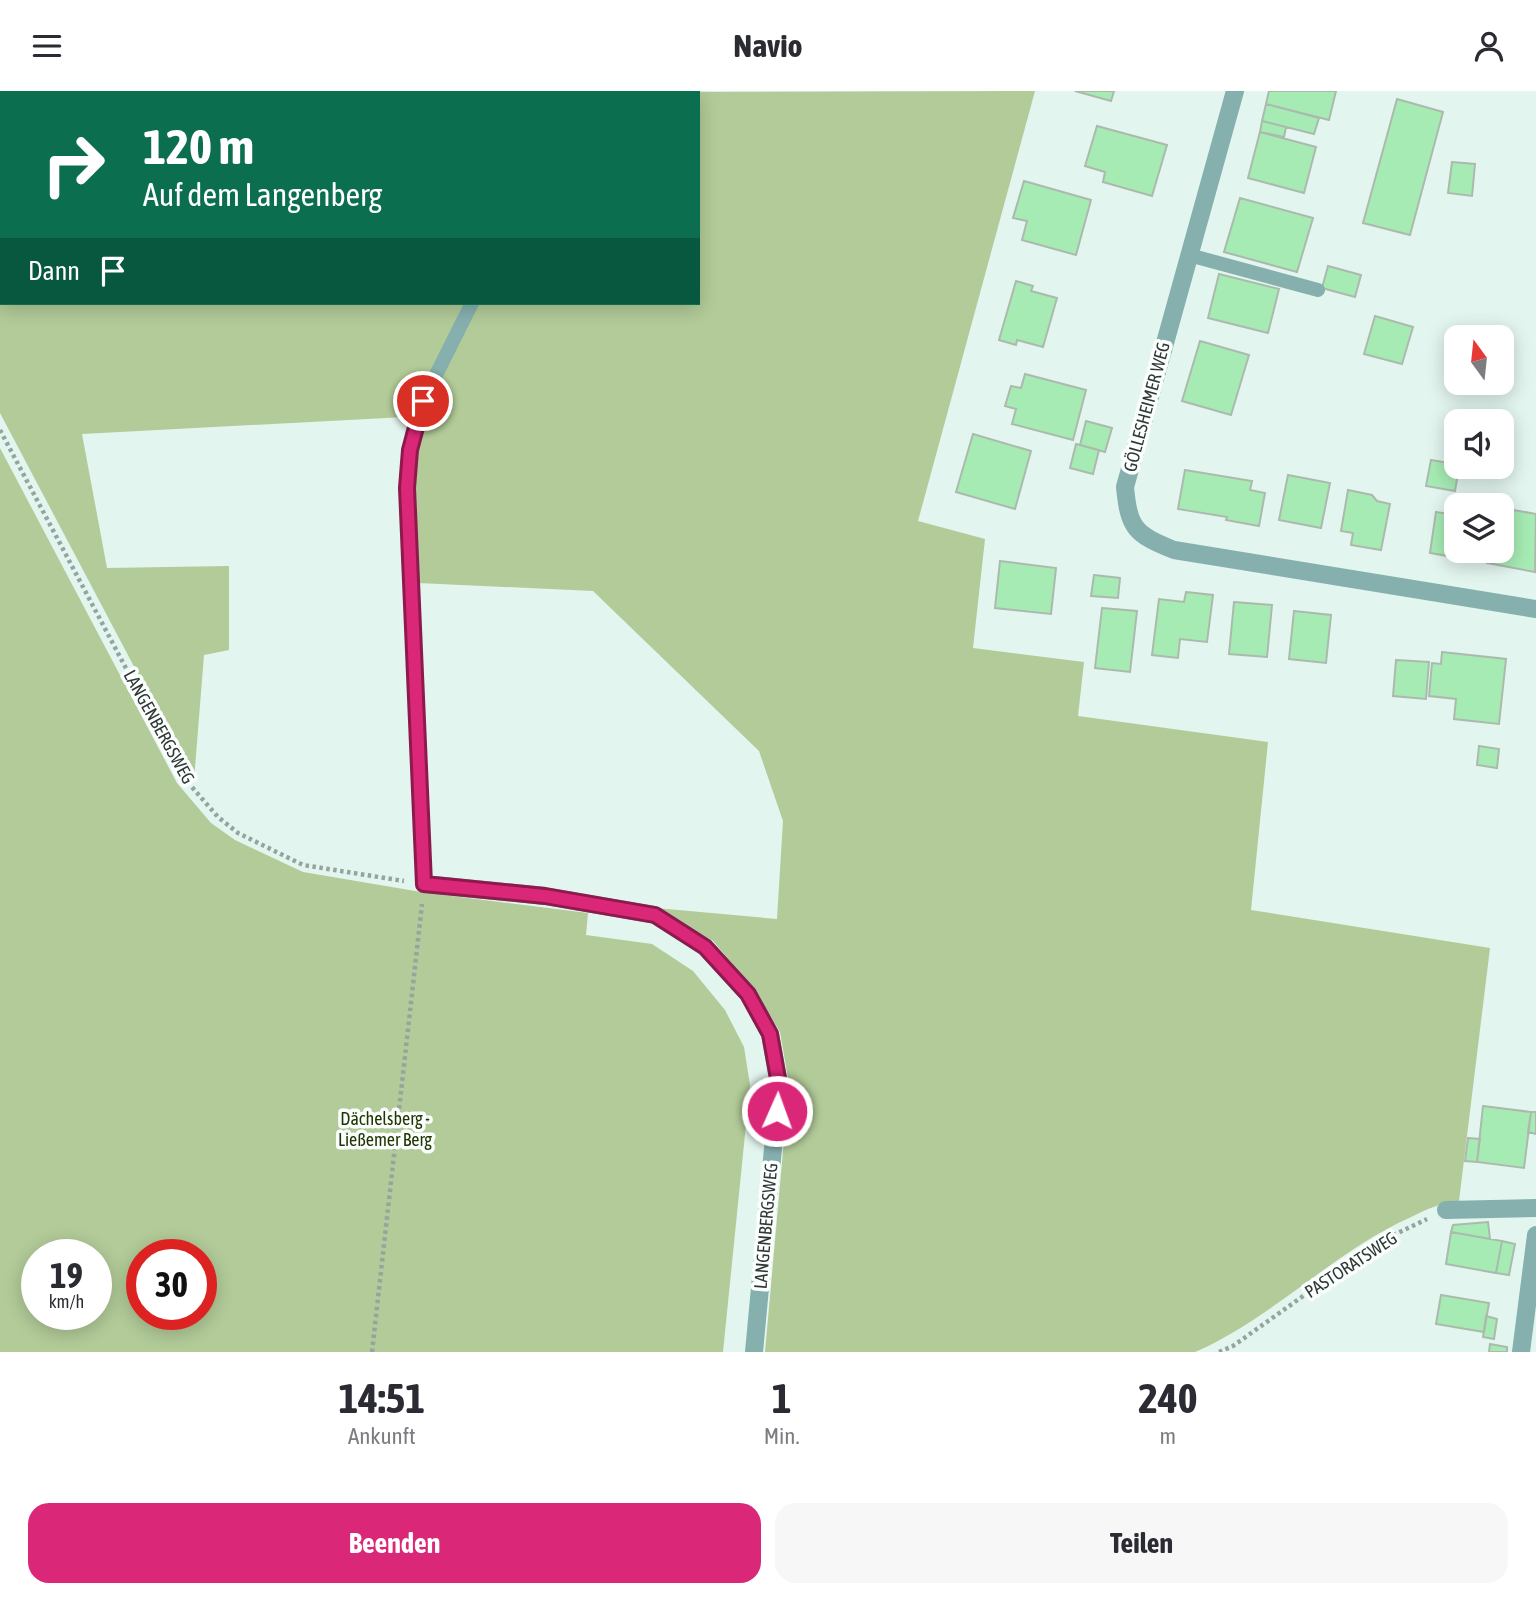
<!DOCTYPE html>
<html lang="de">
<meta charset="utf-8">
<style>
body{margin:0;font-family:"Asap Condensed",sans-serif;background:#f7f7f7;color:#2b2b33;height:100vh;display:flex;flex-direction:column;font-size:26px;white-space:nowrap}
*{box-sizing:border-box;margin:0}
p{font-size:23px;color:#7c7c81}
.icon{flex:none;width:38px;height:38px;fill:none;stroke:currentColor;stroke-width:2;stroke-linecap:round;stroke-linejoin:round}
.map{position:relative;height:1261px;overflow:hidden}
.panel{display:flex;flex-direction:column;background:#fff;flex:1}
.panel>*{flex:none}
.top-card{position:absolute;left:0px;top:0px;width:700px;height:214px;box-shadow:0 4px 18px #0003;background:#0b6e4f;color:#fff;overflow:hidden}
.needle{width:46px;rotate:345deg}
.fabs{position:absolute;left:1444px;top:234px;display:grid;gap:14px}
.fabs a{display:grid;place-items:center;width:70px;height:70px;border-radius:14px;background:#fff;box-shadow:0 4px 18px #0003;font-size:35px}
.speed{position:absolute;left:21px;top:1148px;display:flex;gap:14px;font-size:35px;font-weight:700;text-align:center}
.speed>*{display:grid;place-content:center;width:91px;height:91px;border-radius:50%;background:#fff;box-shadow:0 4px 18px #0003;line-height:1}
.speed small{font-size:18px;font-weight:400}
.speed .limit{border:10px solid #d22;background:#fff;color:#111}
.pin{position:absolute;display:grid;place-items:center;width:60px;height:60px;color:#fff;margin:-30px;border:4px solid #fff;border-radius:50%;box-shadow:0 2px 7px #0007}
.me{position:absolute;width:77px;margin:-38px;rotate:2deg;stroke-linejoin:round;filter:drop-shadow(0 0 5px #0008)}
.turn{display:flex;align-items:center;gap:24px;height:147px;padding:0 28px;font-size:32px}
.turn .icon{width:91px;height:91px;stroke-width:2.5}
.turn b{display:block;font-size:49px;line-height:60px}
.then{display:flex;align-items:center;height:66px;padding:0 28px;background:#0003;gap:14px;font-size:26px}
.eta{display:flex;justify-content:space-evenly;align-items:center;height:119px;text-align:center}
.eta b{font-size:42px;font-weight:700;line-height:49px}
.button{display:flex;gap:14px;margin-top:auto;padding:14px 28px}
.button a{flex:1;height:80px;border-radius:21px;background:#db2777;color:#fff;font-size:28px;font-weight:700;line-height:80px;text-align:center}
.button a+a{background:#f7f7f7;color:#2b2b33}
header{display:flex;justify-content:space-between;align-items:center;height:91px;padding:0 28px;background:#fff;font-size:32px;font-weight:700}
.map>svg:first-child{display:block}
.green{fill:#b2cb98;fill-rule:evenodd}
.building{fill:#a6ebb4;stroke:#acbaae;stroke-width:2}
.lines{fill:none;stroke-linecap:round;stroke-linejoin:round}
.path{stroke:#96a49f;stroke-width:4.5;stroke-dasharray:3.5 3.5;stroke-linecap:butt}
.service{stroke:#86b0ae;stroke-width:14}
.minor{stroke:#86b0ae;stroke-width:18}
.route-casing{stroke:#8e194d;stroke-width:18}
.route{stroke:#db2777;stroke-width:12}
.labels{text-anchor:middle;stroke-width:7;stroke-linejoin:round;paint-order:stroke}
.street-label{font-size:18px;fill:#303734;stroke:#fafefd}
.park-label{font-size:18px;fill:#213501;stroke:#fafefd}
</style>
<header><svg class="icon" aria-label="menu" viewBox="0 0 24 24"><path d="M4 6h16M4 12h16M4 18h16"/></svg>Navio<svg class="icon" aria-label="person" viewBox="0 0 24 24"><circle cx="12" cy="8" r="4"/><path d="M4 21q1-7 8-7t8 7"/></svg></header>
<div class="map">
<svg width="1536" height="1261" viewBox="0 0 1536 1261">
<rect width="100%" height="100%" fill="#e2f5ee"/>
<path class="green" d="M0,0L255,2H2V212H698V2H374L1035,0L918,430L985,448L973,557L1084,571L1078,625L1268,651L1251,819L1490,857L1459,1110C1441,1111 1426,1119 1409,1127C1332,1162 1273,1227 1195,1261H765L789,993L780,941L755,899L713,850L656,817L777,828L783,730L759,660L593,500L418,492C415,432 409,384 424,325L82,343L107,477L229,475V559L204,564L194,689L0,322Z
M0,357L177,692L211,732L235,749L303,781L427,802L588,822L586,844L652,853L693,880L725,919L744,956L750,994L723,1261H0ZM37,1164H96V1223H37ZM142,1164H201V1223H142Z"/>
<path class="building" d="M1075,0H1114L1111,10Z
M1269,0H1336L1329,29L1266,13Z
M1397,8L1443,21L1410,144L1363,132Z
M1266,13L1319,27L1314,43L1262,30Z
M1262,30L1286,36L1284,46L1260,41Z
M1097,35L1167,54L1152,105L1103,91L1105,81L1085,75Z
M1260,41L1316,56L1304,102L1248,87Z
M1452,71L1475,73L1472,105L1448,102Z
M1024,90L1091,109L1076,164L1022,149L1027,130L1013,127Z
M1240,107L1313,127L1297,181L1224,161Z
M1328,175L1361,184L1355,206L1322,197Z
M1219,183L1279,198L1268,242L1208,227Z
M1016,190L1033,195L1031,200L1057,207L1043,256L1017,249L1016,254L999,249Z
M1375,225L1413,236L1402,273L1364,263Z
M1200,250L1249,264L1231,324L1182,310Z
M1025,283L1086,299L1073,349L1012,333L1016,318L1005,315L1011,295L1021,297Z
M1086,330L1112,337L1105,361L1080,354Z
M973,343L1031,360L1015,418L956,401Z
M1076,353L1099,359L1093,383L1070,377Z
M1431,369L1456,373V376H1459L1455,400L1426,395Z
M1185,379L1252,390L1250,399L1265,402L1259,435L1226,429L1227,426L1178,418Z
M1288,384L1330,392L1321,437L1279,429Z
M1348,399L1372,404L1377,410L1390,413L1381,459L1351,454L1353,442L1341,440Z
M1502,417L1536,423L1535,481L1487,472L1489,460H1502Z
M1436,421L1456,424V460H1465L1464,468L1430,462Z
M1000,470L1056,477L1051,523L995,517Z
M1094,484L1120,487L1118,507L1091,505Z
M1186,501L1213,504L1207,551L1180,548L1178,567L1152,564L1159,508L1184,511Z
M1234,511L1272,514L1267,566L1229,563Z
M1102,517L1137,520L1130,581L1095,577Z
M1294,520L1331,524L1326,572L1289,568Z
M1442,561L1506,568L1499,633L1454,628L1456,608L1429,605L1432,572L1441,573Z
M1396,569L1429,571L1426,608L1393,605Z
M1479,655L1499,658L1497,677L1477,674Z
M1483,1015L1531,1021L1524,1077L1477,1071Z
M1531,1021H1536V1043L1528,1041Z
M1468,1047L1480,1048L1477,1071L1465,1070Z
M1488,1131L1490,1148L1451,1141L1453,1134Z
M1451,1141L1502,1150L1496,1182L1446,1173Z
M1502,1150L1515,1153L1509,1184L1496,1182Z
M1441,1204L1489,1212L1484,1241L1436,1233Z
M1486,1225L1497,1228L1494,1248L1483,1246Z
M1490,1253L1507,1256V1261H1489Z"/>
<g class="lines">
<path class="path" d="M0,339L184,687L218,726L238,742L303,774L404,790
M372,1261L422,813
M1219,1261L1233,1255L1379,1151L1427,1128"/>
<path class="service" d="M534,0L535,2
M1189,164L1318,199
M424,793L407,398L409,359L423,310L472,212"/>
<path class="minor" d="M1235,0L1125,396C1129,438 1135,443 1174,459L1536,518
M424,793L545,805L655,824L705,856L748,903L770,943L779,993L754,1261
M1446,1119L1536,1117
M1521,1261L1536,1144"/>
</g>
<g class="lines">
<g class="route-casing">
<path id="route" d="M423,310L410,359L407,397L424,793L545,805L655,824L705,856L748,903L770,943L779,993L777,1020"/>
</g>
<use href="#route" class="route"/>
</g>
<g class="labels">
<g class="street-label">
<text transform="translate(1147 316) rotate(-75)" y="6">GÖLLESHEIMER WEG</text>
<text transform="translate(159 636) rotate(61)" y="6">LANGENBERGSWEG</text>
<text transform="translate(766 1135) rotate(-85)" y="6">LANGENBERGSWEG</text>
<text transform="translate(1351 1174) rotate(-33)" y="6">PASTORATSWEG</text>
</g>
<g class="park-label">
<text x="385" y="1034">Dächelsberg -<tspan x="385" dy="21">Ließemer Berg</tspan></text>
</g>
</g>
</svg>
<div class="fabs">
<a><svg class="needle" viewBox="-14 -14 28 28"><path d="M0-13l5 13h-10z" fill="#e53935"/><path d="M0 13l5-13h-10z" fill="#7c7c81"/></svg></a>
<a><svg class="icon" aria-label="sound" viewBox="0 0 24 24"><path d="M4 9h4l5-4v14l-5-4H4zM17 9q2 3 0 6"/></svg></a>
<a><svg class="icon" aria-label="layers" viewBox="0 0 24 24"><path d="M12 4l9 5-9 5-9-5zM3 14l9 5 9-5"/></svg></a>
</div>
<div class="speed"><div>19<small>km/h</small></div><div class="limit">30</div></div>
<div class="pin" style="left:423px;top:310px;background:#d93025"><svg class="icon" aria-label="arrive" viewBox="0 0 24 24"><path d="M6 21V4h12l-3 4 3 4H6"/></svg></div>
<svg class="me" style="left:777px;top:1020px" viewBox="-20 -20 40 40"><circle r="17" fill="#db2777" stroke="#fff" stroke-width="3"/><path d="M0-11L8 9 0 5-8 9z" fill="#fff"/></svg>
<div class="top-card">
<div class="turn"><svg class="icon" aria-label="right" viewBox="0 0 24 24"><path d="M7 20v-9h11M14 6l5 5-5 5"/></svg><div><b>120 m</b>Auf dem Langenberg</div></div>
<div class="then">Dann<svg class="icon" aria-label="arrive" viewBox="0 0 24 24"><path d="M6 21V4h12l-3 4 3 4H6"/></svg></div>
</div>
</div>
<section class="panel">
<div class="eta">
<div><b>14:51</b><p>Ankunft</p></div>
<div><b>1</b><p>Min.</p></div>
<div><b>240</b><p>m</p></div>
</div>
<div class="button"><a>Beenden</a><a>Teilen</a></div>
</section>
